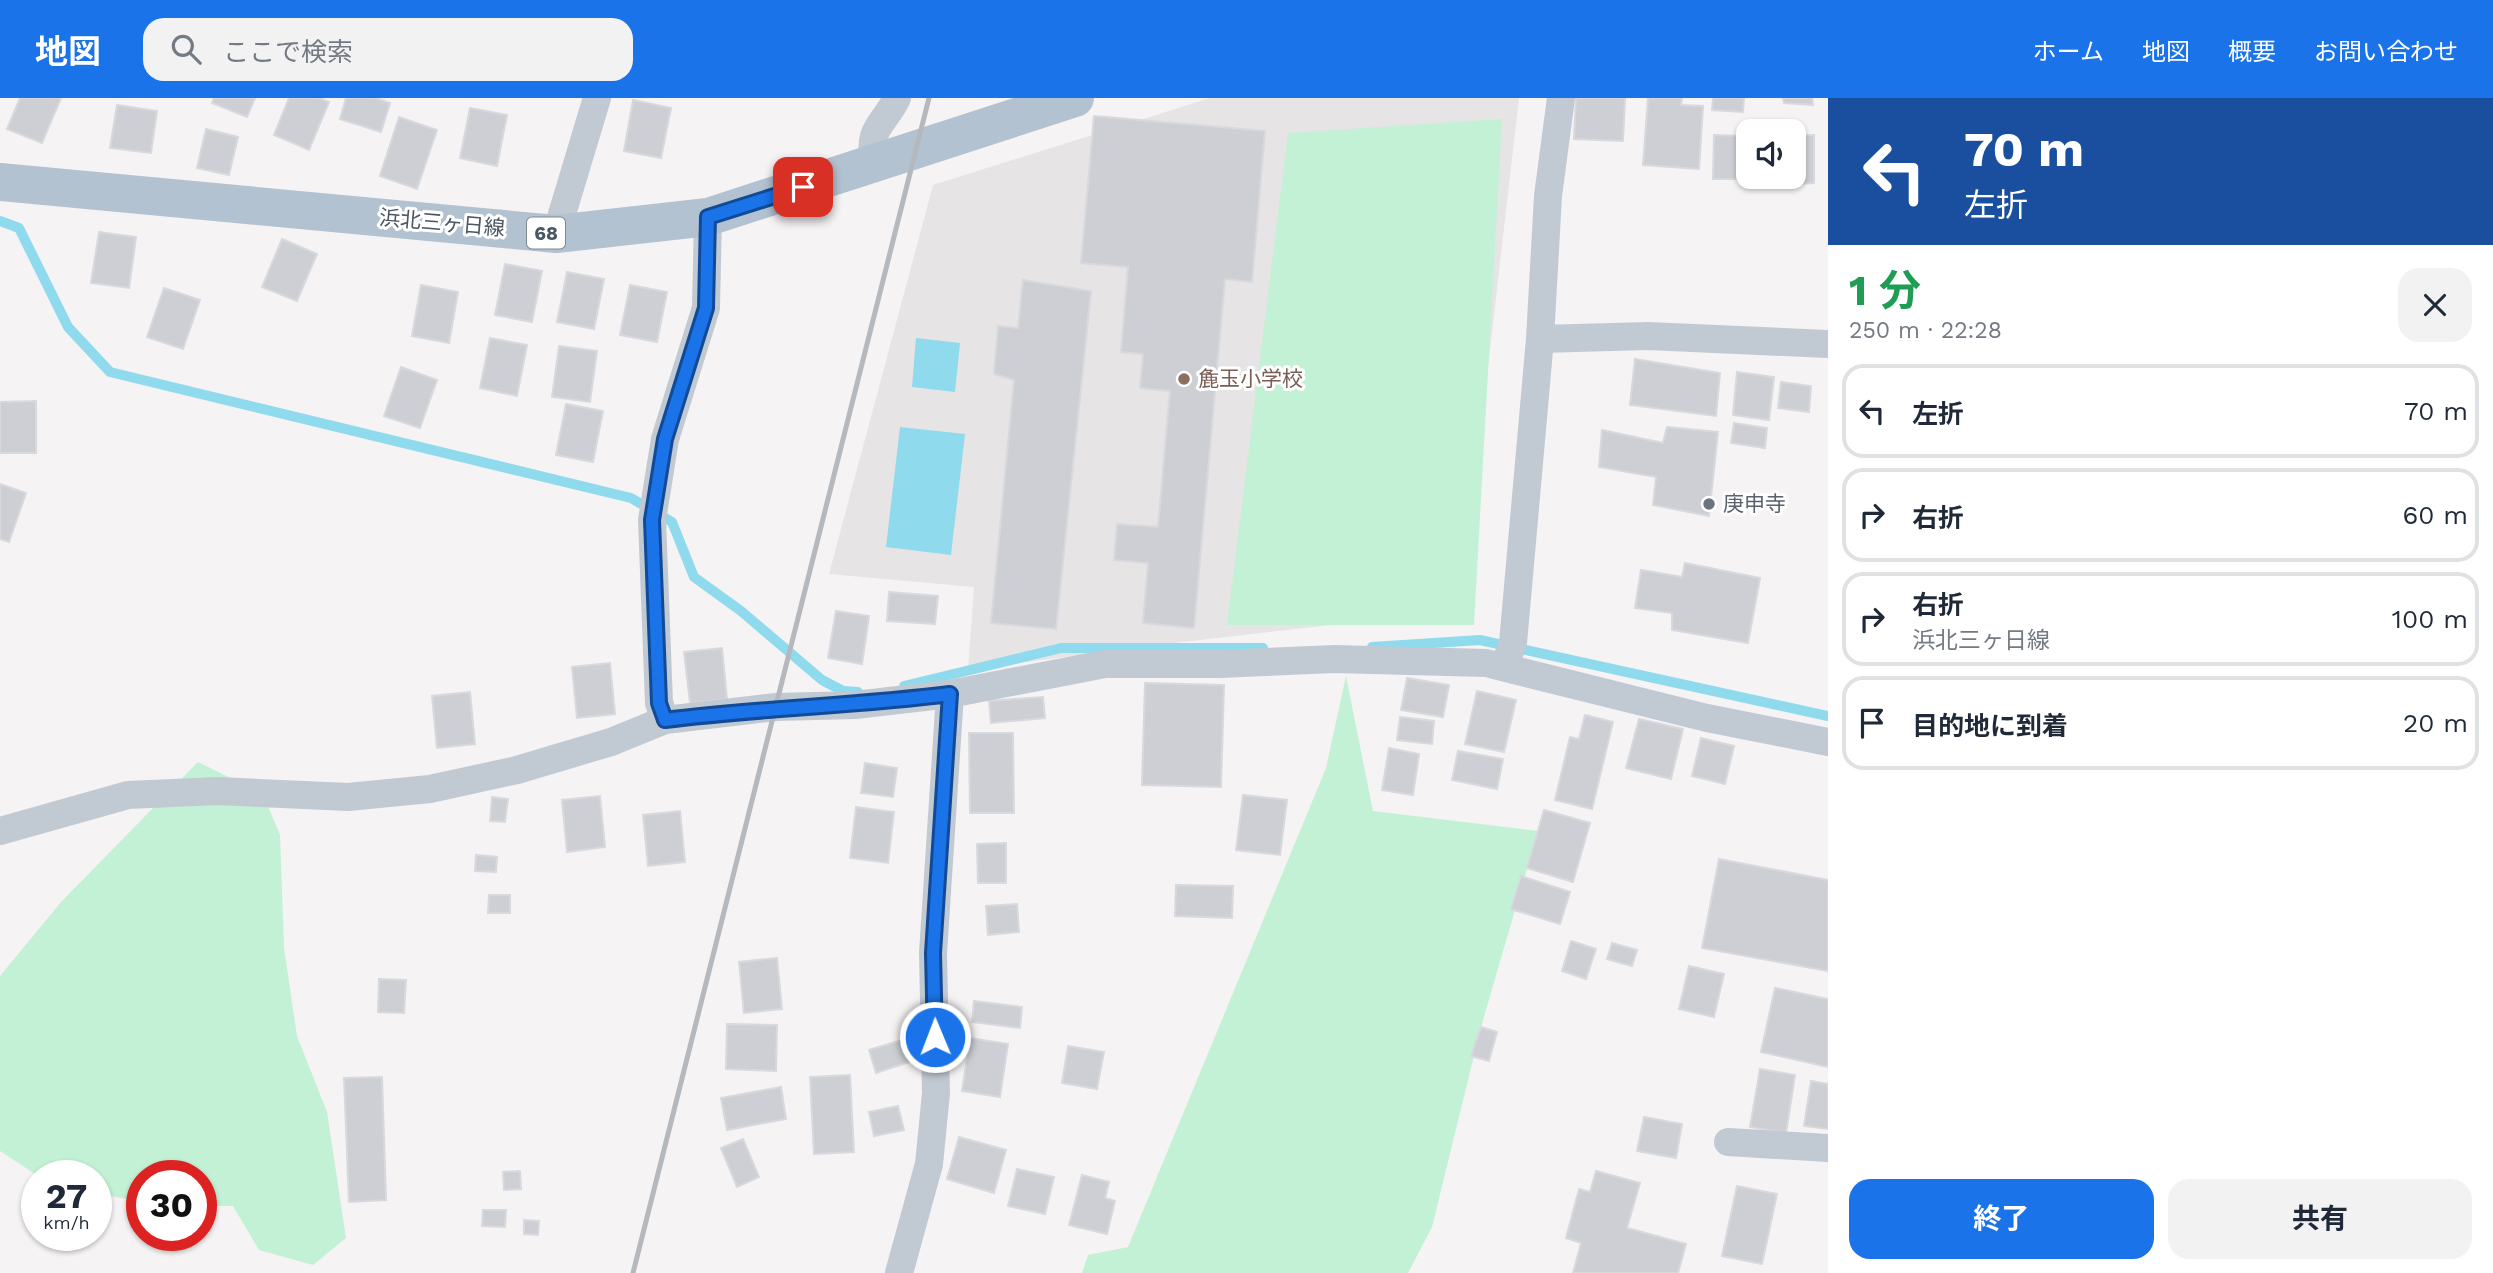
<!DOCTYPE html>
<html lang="ja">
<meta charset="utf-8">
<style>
body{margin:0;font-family:"Work Sans","Noto Sans JP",sans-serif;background:#f2f2f3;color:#1f2937;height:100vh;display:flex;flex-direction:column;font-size:26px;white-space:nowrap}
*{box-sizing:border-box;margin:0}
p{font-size:23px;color:#747a83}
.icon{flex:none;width:38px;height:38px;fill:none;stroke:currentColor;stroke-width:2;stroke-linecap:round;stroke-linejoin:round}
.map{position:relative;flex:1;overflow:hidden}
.drawer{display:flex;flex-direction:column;background:#fff;width:665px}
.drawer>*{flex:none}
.hud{background:#1a4fa0;color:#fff;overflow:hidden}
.tools{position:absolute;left:1736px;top:21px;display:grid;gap:14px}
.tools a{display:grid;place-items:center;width:70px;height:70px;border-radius:14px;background:#fff;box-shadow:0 2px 5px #0004;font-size:35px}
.speed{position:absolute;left:21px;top:1062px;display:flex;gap:14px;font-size:35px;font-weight:700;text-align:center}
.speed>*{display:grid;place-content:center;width:91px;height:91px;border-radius:50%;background:#fff;box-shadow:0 2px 5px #0004;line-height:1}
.speed small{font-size:18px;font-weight:400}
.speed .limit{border:10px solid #d22;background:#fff;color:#111}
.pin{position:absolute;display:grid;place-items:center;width:60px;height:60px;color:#fff;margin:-30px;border-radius:14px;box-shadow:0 4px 10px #0006}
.me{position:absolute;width:77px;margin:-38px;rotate:359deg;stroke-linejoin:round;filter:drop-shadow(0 0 5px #0008)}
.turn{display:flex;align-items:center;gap:24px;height:147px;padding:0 21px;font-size:32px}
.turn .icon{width:91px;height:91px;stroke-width:2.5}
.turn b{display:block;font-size:49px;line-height:60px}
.round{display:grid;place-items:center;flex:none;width:74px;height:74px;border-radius:21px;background:#f2f2f3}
.summary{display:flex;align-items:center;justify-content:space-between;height:119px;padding:0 21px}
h1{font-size:42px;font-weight:700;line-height:52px;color:#1e9e55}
.button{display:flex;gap:14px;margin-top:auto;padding:14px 21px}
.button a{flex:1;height:80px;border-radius:21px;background:#1a73e8;color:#fff;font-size:28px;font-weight:700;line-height:80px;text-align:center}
.button a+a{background:#f2f2f3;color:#1f2937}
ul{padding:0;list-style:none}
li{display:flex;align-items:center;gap:21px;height:94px;margin:0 14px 10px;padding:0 7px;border:4px solid #e0e1e3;border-radius:21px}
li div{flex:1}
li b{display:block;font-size:26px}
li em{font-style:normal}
header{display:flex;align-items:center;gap:42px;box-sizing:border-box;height:98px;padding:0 35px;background:#1a73e8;color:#fff}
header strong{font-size:33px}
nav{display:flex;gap:38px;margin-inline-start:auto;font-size:24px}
.search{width:490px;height:63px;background:#f2f2f3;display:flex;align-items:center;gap:18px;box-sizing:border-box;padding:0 24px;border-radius:21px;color:#747a83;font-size:26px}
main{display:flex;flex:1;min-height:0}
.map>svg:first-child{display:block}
.education{fill:#e6e4e5}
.green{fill:#c3f1d5}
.water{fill:#90daee}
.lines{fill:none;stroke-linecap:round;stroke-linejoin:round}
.stream{stroke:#90daee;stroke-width:10}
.building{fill:#cdcfd5;stroke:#d7d9de;stroke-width:2}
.street{stroke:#c1cad2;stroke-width:28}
.primary{stroke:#b3c2d1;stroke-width:38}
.rail{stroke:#b5b8bd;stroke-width:5}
.route-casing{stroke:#114b97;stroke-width:18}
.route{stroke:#1a73e8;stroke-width:12}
.education-dot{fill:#8d6e63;stroke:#fff;stroke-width:2.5}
.worship-dot{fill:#6b7280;stroke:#fff;stroke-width:2.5}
.labels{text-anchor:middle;stroke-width:6;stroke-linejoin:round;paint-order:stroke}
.shield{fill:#fff;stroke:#808990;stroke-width:2}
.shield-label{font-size:19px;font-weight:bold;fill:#4a5661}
.street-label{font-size:21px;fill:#4a5661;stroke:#fff}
.education-label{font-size:21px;fill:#785e54;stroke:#fff;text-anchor:start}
.worship-label{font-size:21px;fill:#5b616d;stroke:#fff;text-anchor:start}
</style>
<header>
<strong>地図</strong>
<div class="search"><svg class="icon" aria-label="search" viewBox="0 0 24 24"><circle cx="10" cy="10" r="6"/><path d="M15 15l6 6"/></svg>ここで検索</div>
<nav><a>ホーム</a><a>地図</a><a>概要</a><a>お問い合わせ</a></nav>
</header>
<main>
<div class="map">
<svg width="1828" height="1175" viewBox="0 0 1828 1175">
<rect width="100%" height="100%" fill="#f5f3f3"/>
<path class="education" d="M1210,0H1519L1460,512L1139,549L968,572L974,489L829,476L933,87Z"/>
<path class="green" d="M1502,21L1474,527H1227L1288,35Z
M1346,578L1373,713L1538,733L1481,929L1432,1129L1408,1175H1082L1088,1157L1128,1149L1326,670Z
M198,664L263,696L280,737L284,850L297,938L327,1014L346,1140L313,1167L259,1152L233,1108H201V1078H142V1104L96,1095V1078H38L0,1053V878L62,803Z"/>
<path class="water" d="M916,240L960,245L955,294L912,289Z
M900,329L965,336L951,457L886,449Z"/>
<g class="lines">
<path class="stream" d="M0,123L19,130L68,229L110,274L631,400L672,424L694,479L741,513L822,582L843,593L858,594
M1372,549L1480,542L1828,618
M904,588L1061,550H1263"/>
</g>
<path class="building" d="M20,0H61L42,45L7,31Z
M214,0H255L247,19L212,5Z
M289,0H319L329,4L309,52L274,37Z
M346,0H375L390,5L381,34L340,21Z
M1576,0H1625L1623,43L1574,41Z
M1648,0H1682L1681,7L1703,8L1699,71L1643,67Z
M1713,0H1744L1743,14L1712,12Z
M1783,0H1812L1813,7L1784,5Z
M633,2L671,10L661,60L624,53Z
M117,7L157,13L151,55L110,50Z
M470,10L507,17L497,68L460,60Z
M1094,18L1265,33L1252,184L1225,181L1194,530L1143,525L1148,465L1114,462L1117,426L1158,429L1170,293L1140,290L1143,256L1121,254L1128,169L1081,165Z
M399,19L437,32L417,91L380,78Z
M206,31L238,39L229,77L197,70Z
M1714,37L1743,38L1744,81H1713Z
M1814,37V85L1782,87L1781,79H1794V38Z
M99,134L136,139L129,190L91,185Z
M282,141L317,156L297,203L262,189Z
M505,166L542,173L532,224L495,217Z
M567,174L604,181L594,231L557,224Z
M1023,182L1091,193L1056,531L991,525L1014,282L994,276L998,228L1018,230Z
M421,187L458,194L449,245L412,238Z
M630,187L667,194L657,244L620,237Z
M164,190L200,202L183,251L147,239Z
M490,240L527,247L517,298L480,290Z
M559,248L597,253L590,304L552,299Z
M1635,261L1720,275L1716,318L1630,307Z
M401,269L437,282L420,330L384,318Z
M1737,274L1774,279L1769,322L1733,317Z
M1781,284L1811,288L1809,314L1778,310Z
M36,303V355H0V304Z
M566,306L603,313L593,364L556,357Z
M1734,325L1767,330L1765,350L1731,345Z
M1667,329L1718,334L1709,418L1653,407L1656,379L1599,369L1602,332L1663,345Z
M0,386L26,395L9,444L0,441Z
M1685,465L1760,480L1748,545L1672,532V515L1635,510L1641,472L1682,479Z
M889,494L938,498L935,526L887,523Z
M836,513L869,518L862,566L828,560Z
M722,550L727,601L690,605L684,554Z
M610,565L615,616L577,620L572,569Z
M1407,580L1449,587L1443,619L1401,612Z
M1145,585L1224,587L1221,689L1142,687Z
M1477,593L1516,602L1504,654L1465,646Z
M470,594L475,646L437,650L432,598Z
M1043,599L1045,620L991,625L989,603Z
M1585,617L1613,624L1592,711L1555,702L1570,639L1579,641Z
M1400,619L1434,623L1432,646L1397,642Z
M1639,621L1683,631L1671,681L1626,670Z
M969,635H1013L1014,715H970Z
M1701,640L1734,648L1725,686L1692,678Z
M1389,650L1419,656L1413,697L1382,692Z
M1458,653L1503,661L1497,691L1452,682Z
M865,665L897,670L893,699L861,695Z
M1243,697L1287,702L1280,757L1236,752Z
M600,698L605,749L567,754L562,702Z
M492,699L508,701L505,724L490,723Z
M856,709L894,714L888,765L850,760Z
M1544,712L1590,725L1573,784L1527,770Z
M680,713L685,764L648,768L643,717Z
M1006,745V785H978L977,746Z
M476,757L497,759L496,774L475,773Z
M1719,761L1828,782V873L1702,850Z
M1521,778L1570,794L1560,826L1511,811Z
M1176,787L1233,788L1232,820L1175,818Z
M489,797H510V815H488Z
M1017,806L1019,834L988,837L986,808Z
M1571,843L1596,851L1586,881L1562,873Z
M1612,845L1637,852L1632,868L1607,861Z
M777,860L782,911L744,915L739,864Z
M1689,868L1724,876L1714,919L1679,911Z
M379,881L406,882L404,915L378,914Z
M1775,890L1828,901V969L1761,954Z
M974,903L1022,909L1020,930L972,924Z
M727,926L777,927L776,973L726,971Z
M1481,929L1497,934L1489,963L1471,958Z
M970,940L1008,946L1000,999L962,993Z
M902,942L909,964L876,975L869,952Z
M1068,948L1104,954L1097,991L1062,985Z
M1760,971L1795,977L1786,1035L1750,1029Z
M850,977L854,1054L814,1056L810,979Z
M382,979L386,1102L349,1104L344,980Z
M1811,983L1828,986V1031L1804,1028Z
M781,989L786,1021L727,1032L721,1000Z
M898,1008L904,1032L874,1038L869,1014Z
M1644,1019L1682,1026L1676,1060L1637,1053Z
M959,1039L1006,1052L994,1095L947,1081Z
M743,1041L759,1079L737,1089L721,1050Z
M1017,1071L1054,1079L1045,1116L1008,1108Z
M520,1073L521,1091L504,1092L503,1074Z
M1596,1073L1640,1085L1627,1130L1686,1146L1678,1175H1573L1581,1145L1566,1140L1579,1091L1590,1094Z
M1082,1077L1109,1084L1105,1100L1115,1103L1107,1136L1069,1127Z
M1737,1088L1777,1096L1762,1166L1722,1158Z
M483,1112H506L505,1129L482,1128Z
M524,1122L539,1123L538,1137L524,1136Z"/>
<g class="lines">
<path class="street" d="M874,66C867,30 883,28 897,0
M556,136L597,0
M1540,241L1548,98L1561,0
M1504,569L1513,545L1540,241L1648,238L1828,246
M665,622L659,605L652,422L665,341L706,210L708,119
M0,733L128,697L217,693L348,699L430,691L517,672L611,644L665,622L776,609L855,607L950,596L1105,566H1219L1334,561L1486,565L1707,620L1828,644
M1728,1044L1828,1050
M899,1175L929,1066L936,995L933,855L950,596"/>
<path class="primary" d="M0,84L556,136L708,119L1075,0"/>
<path class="rail" d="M633,1175L929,0"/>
</g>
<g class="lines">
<g class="route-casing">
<path id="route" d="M803,89L708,119L706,210L665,341L652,422L659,605L665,622C760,610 855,608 950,596L933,855L935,939"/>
</g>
<use href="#route" class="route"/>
</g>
<circle class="education-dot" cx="1184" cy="281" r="7"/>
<circle class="worship-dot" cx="1709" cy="406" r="7"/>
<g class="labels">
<rect class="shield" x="527" y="119.5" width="38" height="31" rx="5"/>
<g class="shield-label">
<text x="546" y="142">68</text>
</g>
<g class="street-label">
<text transform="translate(442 125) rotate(5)" y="7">浜北三ヶ日線</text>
</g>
<g class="education-label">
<text x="1198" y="288">麁玉小学校</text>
</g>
<g class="worship-label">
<text x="1723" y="413">庚申寺</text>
</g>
</g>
</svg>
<div class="tools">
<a><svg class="icon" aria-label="sound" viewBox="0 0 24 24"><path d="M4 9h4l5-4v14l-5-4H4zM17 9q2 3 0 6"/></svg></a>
</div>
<div class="speed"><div>27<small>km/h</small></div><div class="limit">30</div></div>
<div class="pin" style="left:803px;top:89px;background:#d93025"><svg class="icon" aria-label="arrive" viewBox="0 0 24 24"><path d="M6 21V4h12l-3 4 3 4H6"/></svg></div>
<svg class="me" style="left:935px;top:939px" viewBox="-20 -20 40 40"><circle r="17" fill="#1a73e8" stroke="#fff" stroke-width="3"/><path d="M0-11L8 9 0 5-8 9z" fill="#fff"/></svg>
</div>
<section class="drawer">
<div class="hud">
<div class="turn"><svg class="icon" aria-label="left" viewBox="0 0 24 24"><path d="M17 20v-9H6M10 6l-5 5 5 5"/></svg><div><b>70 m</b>左折</div></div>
</div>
<div class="summary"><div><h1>1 分</h1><p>250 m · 22:28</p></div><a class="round"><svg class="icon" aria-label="close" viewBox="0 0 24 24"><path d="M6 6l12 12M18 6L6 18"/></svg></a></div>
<ul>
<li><svg class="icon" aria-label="left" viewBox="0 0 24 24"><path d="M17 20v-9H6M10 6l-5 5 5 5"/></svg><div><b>左折</b></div><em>70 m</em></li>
<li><svg class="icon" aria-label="right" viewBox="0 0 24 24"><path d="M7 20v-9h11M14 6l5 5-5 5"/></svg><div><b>右折</b></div><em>60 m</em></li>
<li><svg class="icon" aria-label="right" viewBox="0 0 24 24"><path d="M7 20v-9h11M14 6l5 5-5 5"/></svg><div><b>右折</b><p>浜北三ヶ日線</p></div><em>100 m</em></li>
<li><svg class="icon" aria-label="arrive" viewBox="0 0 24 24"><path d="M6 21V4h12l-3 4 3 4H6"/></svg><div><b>目的地に到着</b></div><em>20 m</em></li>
</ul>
<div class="button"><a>終了</a><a>共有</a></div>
</section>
</main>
